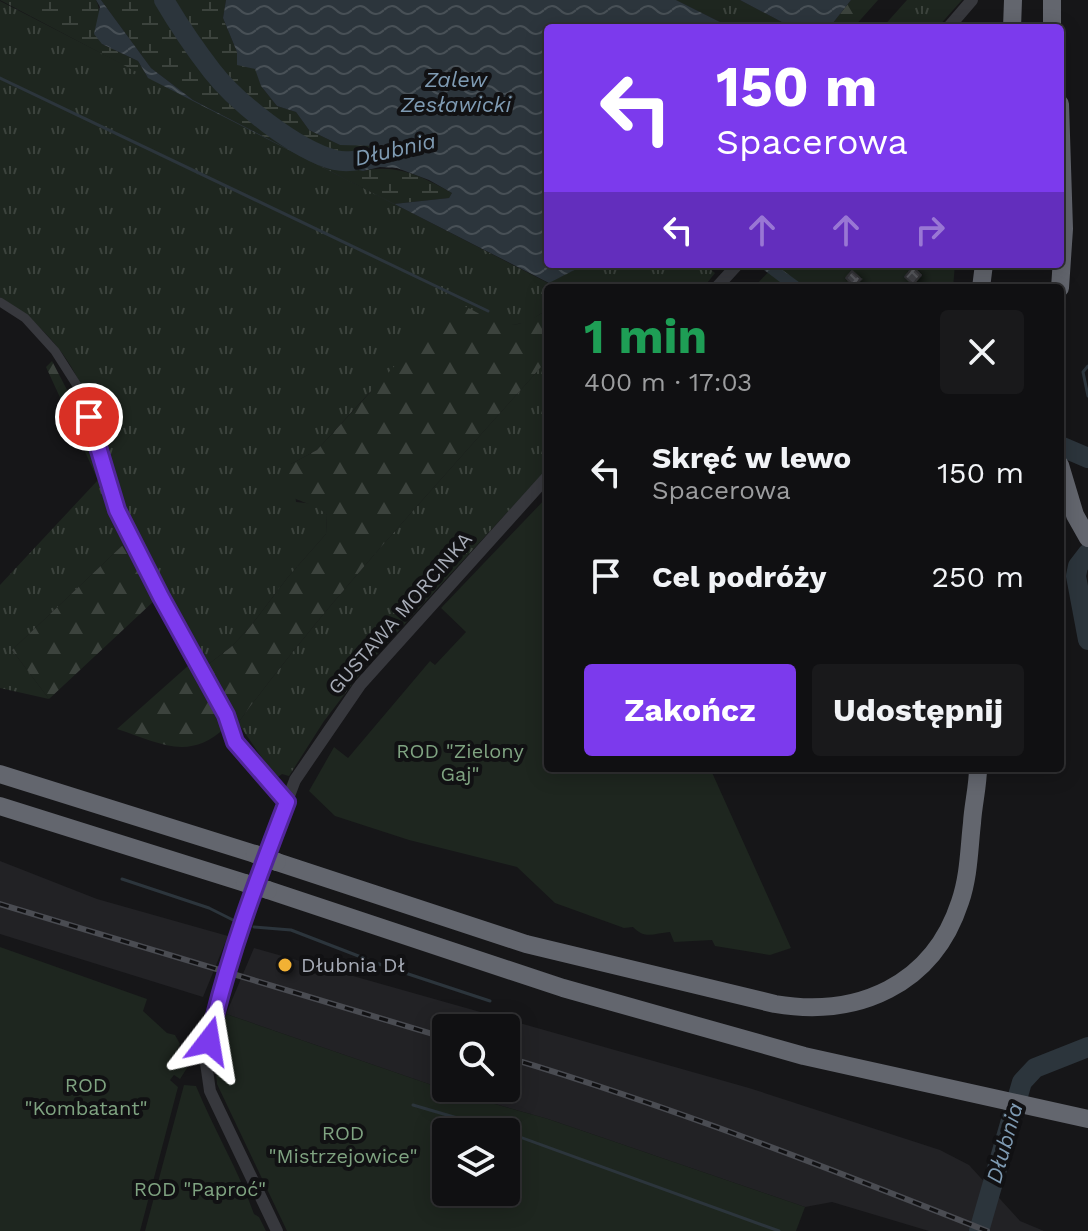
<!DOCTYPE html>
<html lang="pl">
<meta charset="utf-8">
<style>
body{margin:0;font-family:"Work Sans",sans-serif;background:#19191b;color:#f1f3f6;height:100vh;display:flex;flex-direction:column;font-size:30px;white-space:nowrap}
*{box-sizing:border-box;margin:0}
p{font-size:26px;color:#9c9d9f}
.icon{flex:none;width:44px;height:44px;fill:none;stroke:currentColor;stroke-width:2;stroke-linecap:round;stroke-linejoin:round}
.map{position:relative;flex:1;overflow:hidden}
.panel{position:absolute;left:544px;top:284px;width:520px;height:488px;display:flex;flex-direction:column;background:#101012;border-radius:8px;box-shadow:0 4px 20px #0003,0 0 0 2px #303032}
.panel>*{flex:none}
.guide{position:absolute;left:544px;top:24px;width:520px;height:244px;border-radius:8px;box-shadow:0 4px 20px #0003,0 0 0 2px #303032;background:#7c3aed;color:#fff;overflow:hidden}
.buttons{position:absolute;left:432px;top:1014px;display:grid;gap:16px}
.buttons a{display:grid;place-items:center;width:88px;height:88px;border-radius:8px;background:#101012;box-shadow:0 4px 20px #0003,0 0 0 2px #303032;font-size:40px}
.pin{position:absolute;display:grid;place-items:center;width:68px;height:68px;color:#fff;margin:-34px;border:4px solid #fff;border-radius:50%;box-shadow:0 2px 8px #0007}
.me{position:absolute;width:88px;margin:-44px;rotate:14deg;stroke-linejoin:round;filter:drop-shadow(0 0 6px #0008)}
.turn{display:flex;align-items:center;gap:28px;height:168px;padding:0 40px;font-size:36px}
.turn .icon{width:104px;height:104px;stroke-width:2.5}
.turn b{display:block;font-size:56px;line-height:68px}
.lanes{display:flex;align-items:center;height:76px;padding:0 40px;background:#0003;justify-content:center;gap:40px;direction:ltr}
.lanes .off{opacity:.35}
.round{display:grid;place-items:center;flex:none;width:84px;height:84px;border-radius:8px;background:#19191b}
.head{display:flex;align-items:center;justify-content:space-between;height:136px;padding:0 40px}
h1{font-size:48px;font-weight:700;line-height:60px;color:#1e9e55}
.primary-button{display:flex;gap:16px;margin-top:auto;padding:16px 40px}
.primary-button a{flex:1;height:92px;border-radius:8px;background:#7c3aed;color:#fff;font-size:32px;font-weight:700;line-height:92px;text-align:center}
.primary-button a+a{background:#19191b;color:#f1f3f6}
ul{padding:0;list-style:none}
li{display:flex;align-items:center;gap:24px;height:104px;padding:0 40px}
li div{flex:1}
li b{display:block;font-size:30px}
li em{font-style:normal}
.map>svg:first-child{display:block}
.built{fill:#222225;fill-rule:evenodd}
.grass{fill:url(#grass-tufts)}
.forest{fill:url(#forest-firs)}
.wetland{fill:url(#wetland-marsh)}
.garden{fill:#1e261f;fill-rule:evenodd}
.water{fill:url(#water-waves)}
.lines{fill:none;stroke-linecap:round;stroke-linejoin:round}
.stream{stroke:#2c353c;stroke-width:3}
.river{stroke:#2c353c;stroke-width:20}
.building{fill:url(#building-cross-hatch);stroke:#303034;stroke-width:2;filter:url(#shadow)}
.minor{stroke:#37383d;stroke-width:9}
.tertiary{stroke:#37383d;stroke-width:12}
.motorway{stroke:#63666e;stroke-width:18}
.rail-casing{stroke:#4a4c52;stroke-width:6}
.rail{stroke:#111113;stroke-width:3;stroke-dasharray:9;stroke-linecap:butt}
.motorway-bridge{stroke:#63666e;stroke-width:18}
.route-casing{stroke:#51269a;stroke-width:20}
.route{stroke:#7c3aed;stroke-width:14}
.poi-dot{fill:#f2b134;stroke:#111113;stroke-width:3}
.labels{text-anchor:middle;stroke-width:8;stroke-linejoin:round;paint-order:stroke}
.street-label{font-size:20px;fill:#a8adb8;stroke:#111113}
.park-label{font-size:20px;fill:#7fa381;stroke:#111113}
.poi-label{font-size:20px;fill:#a8adb8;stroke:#111113;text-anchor:start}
.water-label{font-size:22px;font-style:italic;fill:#7f9bb3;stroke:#111113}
</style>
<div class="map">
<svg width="1088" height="1231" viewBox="0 0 1088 1231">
<defs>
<pattern id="grass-tufts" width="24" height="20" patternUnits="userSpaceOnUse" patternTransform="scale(2)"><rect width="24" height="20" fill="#1e261f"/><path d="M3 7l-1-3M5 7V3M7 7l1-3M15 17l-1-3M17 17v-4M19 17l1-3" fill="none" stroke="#3c433d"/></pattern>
<pattern id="forest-firs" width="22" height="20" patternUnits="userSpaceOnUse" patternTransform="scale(2)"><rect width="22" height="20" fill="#1e261f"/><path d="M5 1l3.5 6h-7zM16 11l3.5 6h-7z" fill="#3c433d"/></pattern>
<pattern id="wetland-marsh" width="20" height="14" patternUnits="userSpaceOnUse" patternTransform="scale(2)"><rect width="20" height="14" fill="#1e261f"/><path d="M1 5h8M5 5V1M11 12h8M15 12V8" fill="none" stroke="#3c433d"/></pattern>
<pattern id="water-waves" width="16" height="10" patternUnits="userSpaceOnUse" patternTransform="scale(2)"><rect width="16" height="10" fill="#2c353c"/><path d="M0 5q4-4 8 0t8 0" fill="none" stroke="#485056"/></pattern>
<pattern id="building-cross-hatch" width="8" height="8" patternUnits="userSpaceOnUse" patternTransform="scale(2)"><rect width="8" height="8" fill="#404145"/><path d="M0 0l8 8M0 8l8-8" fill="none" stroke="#595a5e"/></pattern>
<filter id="shadow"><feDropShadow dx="3.5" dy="3.5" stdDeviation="4" flood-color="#0009"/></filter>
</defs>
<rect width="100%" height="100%" fill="#161618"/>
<path class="built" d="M0,861L97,899L228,936L203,997L0,934Z
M254,948L749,1088L940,1150L969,1165L1020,1221L1044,1231H929L832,1202L805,1207L548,1119L452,1092L226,1014ZM446,1028H506V1088H446Z"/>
<path class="grass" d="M676,0H740L793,28H732Z
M907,0H962L937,28H882Z
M0,1L548,283L586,264H704L715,273L703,288H548V309L528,322L507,326L370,392L317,450L291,464L296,502L315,504L327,515L326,534L288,577L250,627L231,647L206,666C179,619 149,572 129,521C89,424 97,359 0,297Z
M548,359V468L367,665L324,721L289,776L282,774L275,779L263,767L267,765L238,723C331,596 444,478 548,359Z
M98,480L125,543L12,650L49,699L0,688V585Z"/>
<path class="forest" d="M851,0H878L853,28H829Z
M460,304C501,323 507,337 548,309V359C444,478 331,596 238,723L206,666L231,647L250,627L288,577L326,534L327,515C310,500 301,505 283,491L291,464L317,450L424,334Z
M52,361L79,413L98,480L46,367Z
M125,543L155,600L49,699L12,650Z
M189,665L226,727C189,762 160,743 117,729Z"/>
<path class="wetland" d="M0,0H96C102,12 100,30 102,44L138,61L148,78Z
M101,0H226L223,18L237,52V64L256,69L261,86L277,106L296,112L309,130L340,145H379L376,151L347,158L363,171C397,163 423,177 452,193L449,198L394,204L193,100L151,68Z"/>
<path class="garden" d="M776,264H955L953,288H753Z
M548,496V768H710L791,948L770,955L715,946L712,940L674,942L670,932C655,933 645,940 633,927L624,928L555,903L517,867L409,840L335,816L309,791L334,747L348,758L430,661L435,665L466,632L441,608Z
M0,947L147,999L143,1011L167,1033L175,1035L180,1044L173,1059L187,1068L180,1079L174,1075L170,1080L178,1087L140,1231H0Z
M226,1014L452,1092L548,1119L805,1207L796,1231H287L217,1084L215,1058L221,1054L223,1048L219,1041ZM506,1132V1192H446V1132Z
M184,1085L196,1086C214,1130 239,1171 254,1214L259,1217L266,1231H145Z"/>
<path class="water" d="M96,0H101L151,68L193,100L394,204L449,198L452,193L429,180L397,168L380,167L363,171L340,166L347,158L376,151L379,146L340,145L309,130L296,112L277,106L261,86L255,69L237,65V52L223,18L226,0H676L732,28H548V264H586L549,283L148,78L138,61L102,44L94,34L100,7Z
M740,0H851L829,28H793Z
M756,264L777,266L807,288H788Z"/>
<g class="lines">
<path class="stream" d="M0,78L488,311
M1088,366L1083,372L1088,396
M122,879L209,908L235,921
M254,927L291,930L387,967L490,1001
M413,1105L505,1132
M506,1132L779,1231"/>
<path class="river" d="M164,0C178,24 195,49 212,71C236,102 296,150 335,160C348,163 359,160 371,157
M1060,446L1088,458
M1088,553L1078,566L1076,576L1088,640
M979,1231L1022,1082L1035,1068L1088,1047"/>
</g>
<path class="building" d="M913,267L921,275L913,284L905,277Z
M852,271L861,279L854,286L846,278Z
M283,959L291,962L288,972L279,969Z"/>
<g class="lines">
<path class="minor" d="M0,302L25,318L55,351L78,387L100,446L117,510L161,597L226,715L235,742L287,802"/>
<path class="tertiary" d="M948,28L972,0
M716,288L738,264
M277,1231L210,1091L206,1063L209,1041L215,1011L252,894L295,780L360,685L548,476"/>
<path class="motorway" d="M1012,28L1013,0
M1052,28V0
M981,288L984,264
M1060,288L1064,229L1060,104
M1060,465L1075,515L1088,538
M0,774L255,854
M0,806L245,883
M277,862L526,944L775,1004C858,1018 933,985 960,902C969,876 969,849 972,823C973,805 978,786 978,768
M268,890L563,988L804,1056L1088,1119"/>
<g class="rail-casing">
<path id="rail" d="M0,904L446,1038
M506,1057C670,1106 828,1168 987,1231"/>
</g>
<use href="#rail" class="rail"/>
<path class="motorway-bridge" d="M255,854L277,862
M245,883L268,890"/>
</g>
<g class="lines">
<g class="route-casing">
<path id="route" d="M89,417L117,510L161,597L226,715L235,742L287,802C257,880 227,959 209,1041"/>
</g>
<use href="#route" class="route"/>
</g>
<circle class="poi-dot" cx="285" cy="965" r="8"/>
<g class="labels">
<g class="street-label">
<text transform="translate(400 613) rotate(-49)" y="7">GUSTAWA MORCINKA</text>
</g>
<g class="park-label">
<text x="460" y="758">ROD "Zielony<tspan x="460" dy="23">Gaj"</tspan></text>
<text x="86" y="1092">ROD<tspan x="86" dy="23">"Kombatant"</tspan></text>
<text x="343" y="1140">ROD<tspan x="343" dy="23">"Mistrzejowice"</tspan></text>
<text x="200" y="1196">ROD "Paproć"</text>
</g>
<g class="poi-label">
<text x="301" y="972">Dłubnia Dł</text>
</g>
<g class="water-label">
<text x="456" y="87">Zalew<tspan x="456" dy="25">Zesławicki</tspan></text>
<text transform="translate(395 149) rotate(-13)" y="8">Dłubnia</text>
<text transform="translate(1004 1143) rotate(-74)" y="8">Dłubnia</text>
</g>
</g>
</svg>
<div class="buttons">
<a><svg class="icon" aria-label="search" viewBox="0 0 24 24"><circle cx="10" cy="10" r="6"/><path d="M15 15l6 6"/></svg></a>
<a><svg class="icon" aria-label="layers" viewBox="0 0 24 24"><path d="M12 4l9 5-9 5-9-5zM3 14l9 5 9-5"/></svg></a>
</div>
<div class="pin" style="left:89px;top:417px;background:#d93025"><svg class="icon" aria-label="arrive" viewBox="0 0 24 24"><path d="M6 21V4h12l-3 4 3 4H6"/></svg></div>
<svg class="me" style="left:209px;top:1041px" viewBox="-20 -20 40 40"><path d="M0-17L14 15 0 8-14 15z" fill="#7c3aed" stroke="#fff" stroke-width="4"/></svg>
<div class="guide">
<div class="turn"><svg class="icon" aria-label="left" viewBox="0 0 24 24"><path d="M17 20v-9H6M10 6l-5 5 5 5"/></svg><div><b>150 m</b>Spacerowa</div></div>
<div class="lanes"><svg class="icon" aria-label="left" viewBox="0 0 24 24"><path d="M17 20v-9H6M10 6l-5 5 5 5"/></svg><svg class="icon off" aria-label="ahead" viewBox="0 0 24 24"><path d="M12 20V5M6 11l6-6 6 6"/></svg><svg class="icon off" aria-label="ahead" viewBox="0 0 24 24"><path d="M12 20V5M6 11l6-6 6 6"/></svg><svg class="icon off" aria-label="right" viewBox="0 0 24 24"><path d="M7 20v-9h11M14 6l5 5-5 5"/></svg></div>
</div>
<section class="panel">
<div class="head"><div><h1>1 min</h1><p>400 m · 17:03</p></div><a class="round"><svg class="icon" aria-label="close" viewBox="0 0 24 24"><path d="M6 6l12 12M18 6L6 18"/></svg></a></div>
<ul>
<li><svg class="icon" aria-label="left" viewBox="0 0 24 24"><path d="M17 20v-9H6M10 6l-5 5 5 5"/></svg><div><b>Skręć w lewo</b><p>Spacerowa</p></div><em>150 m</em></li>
<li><svg class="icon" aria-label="arrive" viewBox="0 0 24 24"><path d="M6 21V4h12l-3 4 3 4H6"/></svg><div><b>Cel podróży</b></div><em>250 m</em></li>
</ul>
<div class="primary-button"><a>Zakończ</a><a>Udostępnij</a></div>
</section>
</div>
